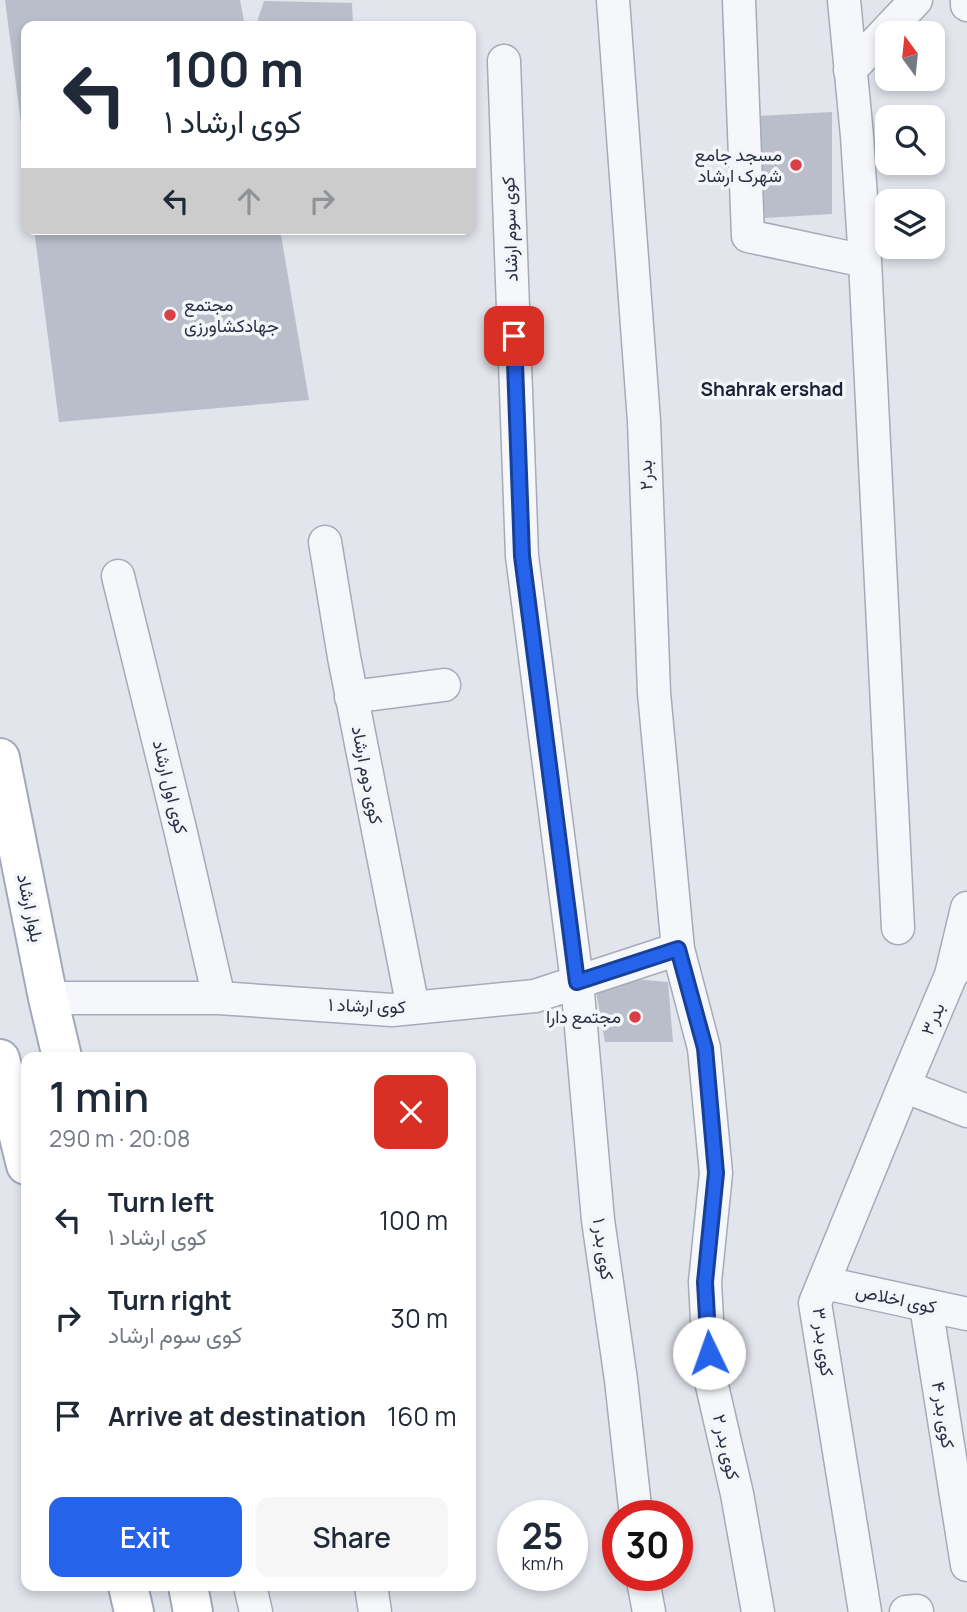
<!DOCTYPE html>
<meta charset="utf-8">
<style>
body{margin:0;font-family:Manrope,Vazirmatn,sans-serif;background:#f6f6f7;color:#1f2937;height:100vh;display:flex;flex-direction:column;font-size:26px;white-space:nowrap}
*{box-sizing:border-box;margin:0}
p{font-size:23px;color:#747a83}
.icon{flex:none;width:38px;height:38px;fill:none;stroke:currentColor;stroke-width:2;stroke-linecap:round;stroke-linejoin:round}
.map{position:relative;flex:1;overflow:hidden}
.sheet{position:absolute;left:21px;top:1052px;width:455px;height:539px;display:flex;flex-direction:column;background:#fff;border-radius:14px;box-shadow:0 4px 10px #0003}
.sheet>*{flex:none}
.guide{position:absolute;left:21px;top:21px;width:455px;height:214px;border-radius:14px;box-shadow:0 4px 10px #0003;background:#fff;color:#1f2937;overflow:hidden}
.needle{width:46px;rotate:345deg}
.tools{position:absolute;left:875px;top:21px;display:grid;gap:14px}
.tools a{display:grid;place-items:center;width:70px;height:70px;border-radius:14px;background:#fff;box-shadow:0 4px 10px #0003;font-size:35px}
.speed{position:absolute;left:497px;top:1500px;display:flex;gap:14px;font-size:35px;font-weight:700;text-align:center}
.speed>*{display:grid;place-content:center;width:91px;height:91px;border-radius:50%;background:#fff;box-shadow:0 4px 10px #0003;line-height:1}
.speed small{font-size:18px;font-weight:400}
.speed .limit{border:10px solid #d22;background:#fff;color:#111}
.pin{position:absolute;display:grid;place-items:center;width:60px;height:60px;color:#fff;margin:-30px;border-radius:14px;box-shadow:0 4px 10px #0006}
.me{position:absolute;width:77px;margin:-38px;rotate:357deg;stroke-linejoin:round;filter:drop-shadow(0 0 5px #0008)}
.turn{display:flex;align-items:center;gap:24px;height:147px;padding:0 28px;font-size:32px}
.turn .icon{width:91px;height:91px;stroke-width:2.5}
.turn b{display:block;font-size:49px;line-height:60px}
.lanes{display:flex;align-items:center;height:66px;padding:0 28px;background:#0003;justify-content:center;gap:35px;direction:ltr}
.lanes .off{opacity:.35}
.round{display:grid;place-items:center;flex:none;width:74px;height:74px;border-radius:14px;background:#f6f6f7}
.head{display:flex;align-items:center;justify-content:space-between;height:119px;padding:0 28px}
h1{font-size:42px;font-weight:600;line-height:52px}
.cta{display:flex;gap:14px;margin-top:auto;padding:14px 28px}
.cta a{flex:1;height:80px;border-radius:14px;background:#2563eb;color:#fff;font-size:28px;font-weight:600;line-height:80px;text-align:center}
.cta a+a{background:#f6f6f7;color:#1f2937}
ul{padding:0;list-style:none}
li{display:flex;align-items:center;gap:21px;height:98px;padding:0 28px}
li div{flex:1}
li b{display:block;font-size:26px}
li em{font-style:normal}
.map>svg:first-child{display:block}
.building{fill:#b9beca}
.lines{fill:none;stroke-linecap:round;stroke-linejoin:round}
.minor-casing{stroke:#a7abb7;stroke-width:35}
.primary-casing{stroke:#a1a8b9;stroke-width:42}
.minor{stroke:#f6f7fa;stroke-width:32}
.primary{stroke:#fff;stroke-width:38}
.route-casing{stroke:#184099;stroke-width:18}
.route{stroke:#2563eb;stroke-width:12}
.poi-dot{fill:#d93f47;stroke:#f3f5f9;stroke-width:2.5}
.labels{text-anchor:middle;stroke-width:7;stroke-linejoin:round;paint-order:stroke}
.poi-label{font-size:18px;fill:#293046;stroke:#f3f5f9;text-anchor:end}
.street-label{font-size:18px;fill:#293046;stroke:#f3f5f9}
.neighbourhood-label{font-size:19px;font-weight:bold;fill:#1b2136;stroke:#f3f5f9}
</style>
<div class="map">
<svg width="967" height="1612" viewBox="0 0 967 1612">
<rect width="100%" height="100%" fill="#e2e5ec"/>
<path class="building" d="M5,0H240L245,26H26V153L25,154Z
M264,1L352,3L353,26H259L258,19Z
M832,112V214L764,218L757,116Z
M34,229H280L309,400L59,422Z
M622,978L668,982L673,1042H605L596,991Z"/>
<g class="lines">
<g class="minor-casing">
<path id="minor" d="M613,0L644,421L654,693L678,949L704,1048L716,1173L705,1282L710,1377L737,1494L758,1612
M739,0L748,236L865,261
M844,0L857,136L865,261L898,928
M967,0V5
M504,61L522,556L577,982L598,1220L621,1380L636,1516
M850,70L916,0
M325,542L344,657L413,1008
M118,576L181,833L219,998
M351,697L444,685
M951,975L967,908
M48,998H219L392,1010L535,996L678,949
M904,1086L967,1111
M825,1283L967,1314
M926,1306L967,1565
M642,1575L649,1612
M250,1586L256,1612
M371,1586L375,1612
M865,1612L815,1303L904,1086L951,975L967,956
M906,1612L917,1611"/>
</g>
<g class="primary-casing">
<path id="primary" d="M0,758L48,998L62,1057
M0,1059L26,1165
M128,1586L134,1612
M188,1586L193,1612"/>
</g>
<use href="#minor" class="minor"/>
<use href="#primary" class="primary"/>
</g>
<g class="lines">
<g class="route-casing">
<path id="route" d="M514,336L522,556L577,982L678,949L705,1048L716,1173L705,1282L709,1353"/>
</g>
<use href="#route" class="route"/>
</g>
<g class="poi-dot">
<circle cx="796" cy="165" r="7"/>
<circle cx="170" cy="315" r="7"/>
<circle cx="635" cy="1017" r="7"/>
</g>
<g class="labels">
<g class="poi-label">
<text x="782" y="161">مسجد جامع<tspan x="782" dy="21">شهرک ارشاد</tspan></text>
<text x="184" y="311" text-anchor="start">مجتمع<tspan x="184" dy="21">جهادکشاورزی</tspan></text>
<text x="621" y="1023">مجتمع دارا</text>
</g>
<g class="street-label">
<text transform="translate(510 229) rotate(-92)" y="6">کوی سوم ارشاد</text>
<text transform="translate(646 475) rotate(-92)" y="6">بدر۲</text>
<text transform="translate(367 775) rotate(79)" y="6">کوی دوم ارشاد</text>
<text transform="translate(170 787) rotate(76)" y="6">کوی اول ارشاد</text>
<text transform="translate(30 908) rotate(78)" y="6">بلوار ارشاد</text>
<text transform="translate(367 1006) rotate(2)" y="6">کوی ارشاد ۱</text>
<text transform="translate(933 1019) rotate(-67)" y="6">بدر۳</text>
<text transform="translate(603 1249) rotate(82)" y="6">کوی بدر ۱</text>
<text transform="translate(896 1299) rotate(12)" y="6">کوی اخلاص</text>
<text transform="translate(823 1342) rotate(83)" y="6">کوی بدر ۳</text>
<text transform="translate(943 1415) rotate(81)" y="6">کوی بدر ۴</text>
<text transform="translate(726 1447) rotate(77)" y="6">کوی بدر ۲</text>
</g>
<g class="neighbourhood-label">
<text x="772" y="396">Shahrak ershad</text>
</g>
</g>
</svg>
<div class="tools">
<a><svg class="needle" viewBox="-14 -14 28 28"><path d="M0-13l5 13h-10z" fill="#e53935"/><path d="M0 13l5-13h-10z" fill="#747a83"/></svg></a>
<a><svg class="icon" aria-label="search" viewBox="0 0 24 24"><circle cx="10" cy="10" r="6"/><path d="M15 15l6 6"/></svg></a>
<a><svg class="icon" aria-label="layers" viewBox="0 0 24 24"><path d="M12 4l9 5-9 5-9-5zM3 14l9 5 9-5"/></svg></a>
</div>
<div class="speed"><div>25<small>km/h</small></div><div class="limit">30</div></div>
<div class="pin" style="left:514px;top:336px;background:#d93025"><svg class="icon" aria-label="arrive" viewBox="0 0 24 24"><path d="M6 21V4h12l-3 4 3 4H6"/></svg></div>
<svg class="me" style="left:709px;top:1353px" viewBox="-20 -20 40 40"><circle r="19" fill="#fff"/><path d="M0-13L10 11 0 6-10 11z" fill="#2563eb"/></svg>
<div class="guide">
<div class="turn"><svg class="icon" aria-label="left" viewBox="0 0 24 24"><path d="M17 20v-9H6M10 6l-5 5 5 5"/></svg><div><b>100 m</b>کوی ارشاد ۱</div></div>
<div class="lanes"><svg class="icon" aria-label="left" viewBox="0 0 24 24"><path d="M17 20v-9H6M10 6l-5 5 5 5"/></svg><svg class="icon off" aria-label="ahead" viewBox="0 0 24 24"><path d="M12 20V5M6 11l6-6 6 6"/></svg><svg class="icon off" aria-label="right" viewBox="0 0 24 24"><path d="M7 20v-9h11M14 6l5 5-5 5"/></svg></div>
</div>
<section class="sheet">
<div class="head"><div><h1>1 min</h1><p>290 m · 20:08</p></div><a class="round" style="background:#d93025;color:#fff"><svg class="icon" aria-label="close" viewBox="0 0 24 24"><path d="M6 6l12 12M18 6L6 18"/></svg></a></div>
<ul>
<li><svg class="icon" aria-label="left" viewBox="0 0 24 24"><path d="M17 20v-9H6M10 6l-5 5 5 5"/></svg><div><b>Turn left</b><p>کوی ارشاد ۱</p></div><em>100 m</em></li>
<li><svg class="icon" aria-label="right" viewBox="0 0 24 24"><path d="M7 20v-9h11M14 6l5 5-5 5"/></svg><div><b>Turn right</b><p>کوی سوم ارشاد</p></div><em>30 m</em></li>
<li><svg class="icon" aria-label="arrive" viewBox="0 0 24 24"><path d="M6 21V4h12l-3 4 3 4H6"/></svg><div><b>Arrive at destination</b></div><em>160 m</em></li>
</ul>
<div class="cta"><a>Exit</a><a>Share</a></div>
</section>
</div>
